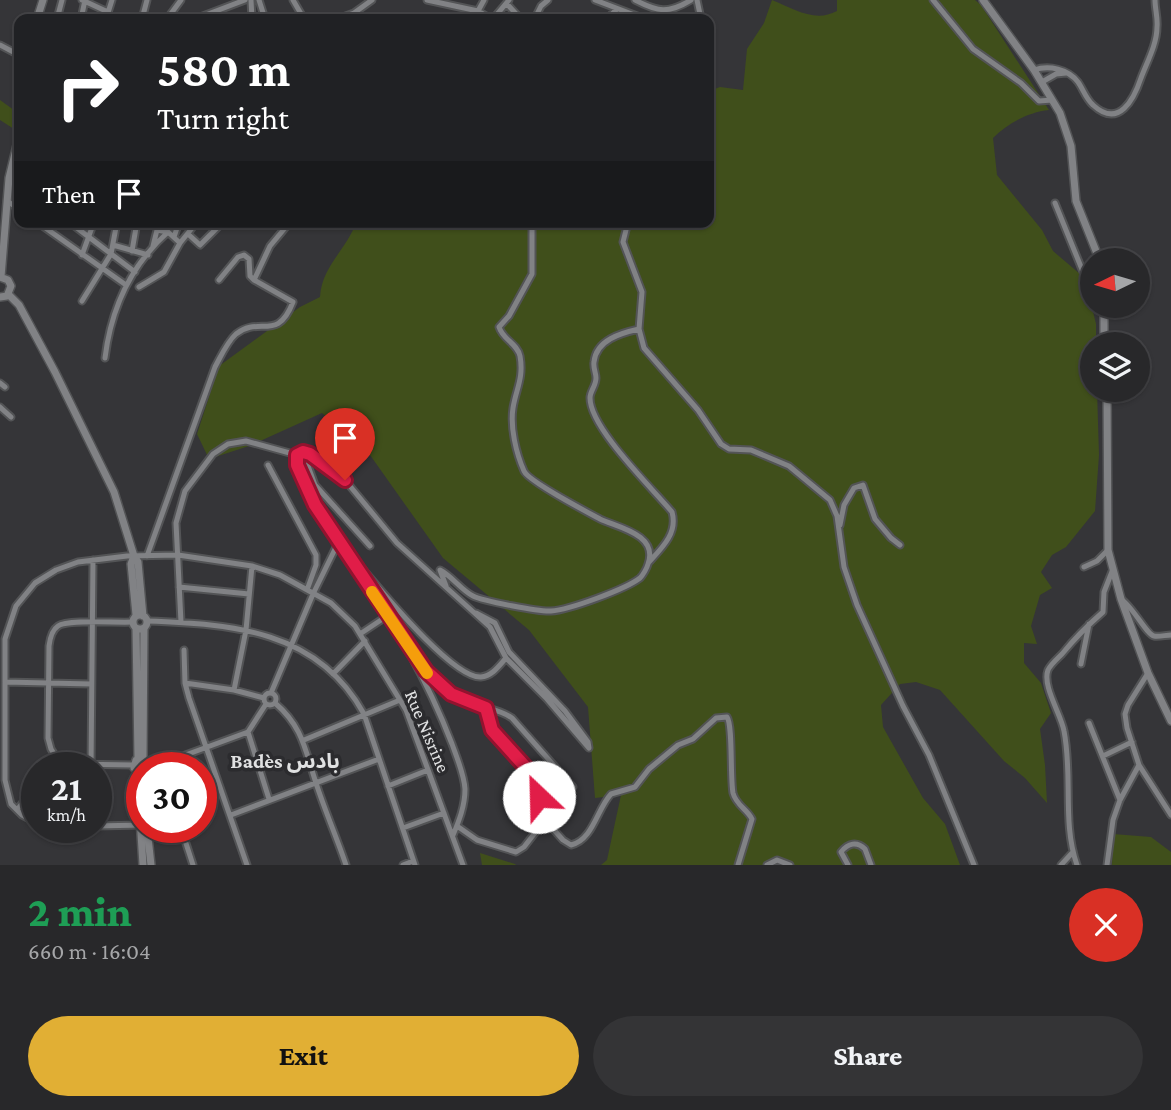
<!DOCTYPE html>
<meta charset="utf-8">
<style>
body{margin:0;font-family:"Crimson Pro","Noto Sans Arabic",serif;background:#343436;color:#f1f3f6;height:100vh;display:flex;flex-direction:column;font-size:26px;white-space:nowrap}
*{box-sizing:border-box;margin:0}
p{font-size:23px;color:#a5a6a8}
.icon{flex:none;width:38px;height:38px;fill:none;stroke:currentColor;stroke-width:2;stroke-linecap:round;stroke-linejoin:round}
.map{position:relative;height:865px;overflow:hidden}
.details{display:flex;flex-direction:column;background:#28282a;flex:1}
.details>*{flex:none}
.banner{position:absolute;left:14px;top:14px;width:700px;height:214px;border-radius:14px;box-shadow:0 2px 5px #0004,0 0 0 2px #444447;background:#202124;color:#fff;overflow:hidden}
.needle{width:46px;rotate:265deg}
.buttons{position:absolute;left:1080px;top:248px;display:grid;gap:14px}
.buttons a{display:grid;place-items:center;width:70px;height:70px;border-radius:50%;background:#28282a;box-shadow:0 2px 5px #0004,0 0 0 2px #444447;font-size:35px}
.speed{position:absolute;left:21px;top:752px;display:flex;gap:14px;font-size:35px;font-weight:700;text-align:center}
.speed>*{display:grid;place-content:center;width:91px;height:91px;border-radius:50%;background:#28282a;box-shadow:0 2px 5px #0004,0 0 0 2px #444447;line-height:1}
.speed small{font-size:18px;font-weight:400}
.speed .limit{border:10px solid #d22;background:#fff;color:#111}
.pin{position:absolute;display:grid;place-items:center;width:60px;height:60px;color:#fff;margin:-72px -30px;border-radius:50% 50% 50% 0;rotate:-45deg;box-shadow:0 0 7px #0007}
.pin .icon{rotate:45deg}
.me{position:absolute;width:77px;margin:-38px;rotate:336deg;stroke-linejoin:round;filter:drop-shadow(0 0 5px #0008)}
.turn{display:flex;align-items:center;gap:24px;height:147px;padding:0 28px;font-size:32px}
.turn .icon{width:91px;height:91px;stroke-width:2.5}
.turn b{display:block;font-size:49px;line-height:60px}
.then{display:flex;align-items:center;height:66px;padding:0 28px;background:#0003;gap:14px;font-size:26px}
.round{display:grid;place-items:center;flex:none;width:74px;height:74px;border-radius:37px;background:#343436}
.head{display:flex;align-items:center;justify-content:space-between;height:119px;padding:0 28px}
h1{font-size:42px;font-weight:800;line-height:52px;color:#1e9e55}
.button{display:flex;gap:14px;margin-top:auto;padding:14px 28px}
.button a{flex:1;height:80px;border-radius:42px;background:#e1af34;color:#111;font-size:28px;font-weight:800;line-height:80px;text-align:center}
.button a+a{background:#343436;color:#f1f3f6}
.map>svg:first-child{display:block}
.green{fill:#404f1b}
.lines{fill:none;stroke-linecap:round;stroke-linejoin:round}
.street-casing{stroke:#535456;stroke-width:9}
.secondary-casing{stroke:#535456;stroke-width:10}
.street{stroke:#818285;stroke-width:5}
.secondary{stroke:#818285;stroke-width:7}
.route-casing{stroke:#92132f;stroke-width:18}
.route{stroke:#e11d48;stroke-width:12}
.slow{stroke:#f59e0b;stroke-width:12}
.labels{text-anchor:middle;stroke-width:7;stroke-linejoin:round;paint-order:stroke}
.street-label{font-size:19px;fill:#e0e1e2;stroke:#2b2b2e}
.neighbourhood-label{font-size:21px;font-weight:bold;fill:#e0e1e2;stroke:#2b2b2e}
</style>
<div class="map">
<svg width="1171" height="865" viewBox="0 0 1171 865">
<rect width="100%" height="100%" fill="#353538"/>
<path class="green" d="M772,0C794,9 815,23 837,11V0H975L981,5L1049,110C1029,112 1008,123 993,138L997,175L1042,230L1053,251L1080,274L1090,299L1096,324V345H1092V390H1097L1099,455L1095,511L1066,547L1052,555L1041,572L1052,588L1040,595L1031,626L1037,644L1024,643V663L1041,683L1051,713L1040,729L1045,765L1047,803L1025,778L1004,761L940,690L916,682L900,684L881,705L883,727L923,798L945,824L960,865H601L607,860L621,795L595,798L588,707L529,630L443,558L370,455L322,413L249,446L209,459L197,434L219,366L300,307L320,297C322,265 347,250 356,222H709V91L720,87L743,90L747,49L764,23Z
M0,100L18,113L14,129L0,120Z
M1113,834L1151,837L1171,852V865H1112Z
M480,853L515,864L516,865H482Z"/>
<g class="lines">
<g class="street-casing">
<path id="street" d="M82,0L108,12
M251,0L252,19
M259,0L265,19
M293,0L304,19
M427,0L478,11L491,19
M595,0L645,19
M635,0C658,12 668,14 691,0
M697,0L701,19
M933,0L973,49L1021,83L1039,101L1052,100
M507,4L519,17L517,19
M478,11L484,0
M57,19L62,0
M81,19L85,0
M106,19L112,0
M142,19L147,0
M167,19L181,0
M195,19L245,0
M337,19L354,13L372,0
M493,19L509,0
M539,19L537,14L541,6L548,0
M553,19L555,17L567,19
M607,19L617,9
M0,45L19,55
M1034,70C1049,65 1068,69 1078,82C1083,89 1086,99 1093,105C1119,129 1134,99 1141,78C1147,62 1157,44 1157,27C1158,18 1155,9 1155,0
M1042,82L1056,74L1066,73
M9,178L19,185
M7,201L19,209
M1055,203L1092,294
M37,222L126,285
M69,222L135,272
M628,222L623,242L642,292L639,329L644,348L698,410L721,444L729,449L751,450L789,466L830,500L837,516L844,567L857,605L903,706L929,755L974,865
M157,230L168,232L180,243
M188,234L200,245L223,222
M174,237L179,222
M113,245L148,255
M153,246L159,222
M132,251L137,222
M82,255L94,222
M219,280L238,257L244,255L249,259L250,276L254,280
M139,287L164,272L180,243L197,222
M82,301L111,254L117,222
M639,329C621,333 596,340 594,362C593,368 596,373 596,378C596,386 590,391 590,398C590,428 652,488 672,512C678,533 662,548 649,562
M105,358C111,309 131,265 168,232
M0,383L5,387
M0,407L11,417
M303,452L315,485L370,546
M297,455C294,478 331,529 345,548C386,608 426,676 452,744C457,758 464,774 465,789C465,806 459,821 453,835
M268,465L316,555V565L307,590
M840,525L844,505L854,488L863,485L875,519L891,538L900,545
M147,556L215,367C221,356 227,342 236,334C260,315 277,343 293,302L254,280L270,246L290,222
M355,560C376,584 452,679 481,677C492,676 499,666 506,658
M1084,567L1097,561L1108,550
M446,586L440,570C452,576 461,590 473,596C483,601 540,612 551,611C569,610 626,589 640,578C643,575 647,568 648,564C659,534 616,527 600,519C587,512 528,481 524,471C516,453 510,427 513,408C516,389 524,378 520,356C517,343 503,340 499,327L509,316L532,274V222
M179,587L249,594
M1121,599C1133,607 1147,635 1154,636C1159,637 1166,635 1171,635
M147,621C232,624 318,630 364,714L415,865
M181,622L176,523L185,491L213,454L228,444L246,441L297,455L303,452L310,454L345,480L397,543L490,627L506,658L547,699L589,748L588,742L565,711L509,652L495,623L476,613
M360,634L387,616
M405,641C424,670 441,693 475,704C487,709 501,710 512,718L573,787
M184,650L185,683L189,698L247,865
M1081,664L1089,624
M333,674L365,641
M5,682L91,684
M185,683L234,690L264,698
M234,690L246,630L252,566
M264 699a6 6 0 1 1 12 0a6 6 0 1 1-12 0Z
M271,693L313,594L339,541
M275,703C303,727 305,750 316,783C325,811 337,838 346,865
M486,708L492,730L530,772L545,820L563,840L571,845C593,840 597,809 611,794L635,787L649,769L678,745L693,739L716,718L727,717C733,725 730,777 733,793C736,805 747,809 752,819L738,865
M1089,723L1120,800
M248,732L269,799
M304,740L400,700
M1103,756L1132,742
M56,757L51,749L48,738L49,646C50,638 52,630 58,626C68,619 117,623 132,622
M148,765L161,764L248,732L266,704
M1139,765L1171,815
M48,768L56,757L70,764L133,765
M91,768L93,560
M388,786L428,770
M17,810L37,784
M231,815L379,759
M37,823L22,815L11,804L5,780V639L16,606L35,583L56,570L78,562L127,556L178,555L252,566L280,575L331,603L355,626L406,710L463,865
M96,826L142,825
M457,826L477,840L516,852L524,847L545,820
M181,828L193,865
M403,828L444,813
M403,865L413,861
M767,865L777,860L790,865
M848,865L841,852C848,843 857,841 865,849L871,865
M1061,865L1073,852
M1077,865C1062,823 1073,776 1064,731C1061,714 1042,686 1048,670C1051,664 1057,659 1062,654C1075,638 1088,625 1103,612L1104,592L1113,569
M1107,865L1113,820L1120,800L1139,765L1127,728L1125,714L1128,705L1148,673"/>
</g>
<g class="secondary-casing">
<path id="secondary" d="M983,0L1034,70L1060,113L1071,146L1076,201L1100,261
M37,19L43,0
M0,277L8,280L11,286L7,296L0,297
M1,277L9,178L19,137
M8,294L19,305L55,372L114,492L134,556L138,562L143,616
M1104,345V306
M1107,390L1108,550L1121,599L1148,673L1171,721
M134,556L131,564L136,615
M133 622a7 7 0 1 1 14 0a7 7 0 1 1-14 0Z
M136,629L138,759
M143,759L144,628
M137,772L143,865
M141,773L134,768L136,760H145L147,768
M147,828L151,865"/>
</g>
<use href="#street" class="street"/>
<use href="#secondary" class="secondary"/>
</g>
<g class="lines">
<g class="route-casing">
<path id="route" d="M345,480L310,454L303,452L297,455V465L315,505L426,671L451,694L486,708L492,730L530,772L539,797"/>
</g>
<use href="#route" class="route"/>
<path class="slow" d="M372,592L427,673"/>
</g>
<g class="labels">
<g class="street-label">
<text transform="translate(428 731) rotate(67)" y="7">Rue Nisrine</text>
</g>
<g class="neighbourhood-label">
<text x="285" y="768">Badès بادس</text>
</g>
</g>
</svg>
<div class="buttons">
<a><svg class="needle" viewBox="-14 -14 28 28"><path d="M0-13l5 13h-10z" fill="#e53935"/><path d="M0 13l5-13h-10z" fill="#a5a6a8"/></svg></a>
<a><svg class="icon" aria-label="layers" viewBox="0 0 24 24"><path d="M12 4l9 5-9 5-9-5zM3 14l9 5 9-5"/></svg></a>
</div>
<div class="speed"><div>21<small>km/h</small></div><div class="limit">30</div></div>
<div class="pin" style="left:345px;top:480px;background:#d93025"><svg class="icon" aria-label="arrive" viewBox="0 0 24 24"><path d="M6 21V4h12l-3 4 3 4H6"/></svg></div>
<svg class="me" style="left:539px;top:797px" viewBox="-20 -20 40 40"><circle r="19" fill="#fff"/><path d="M0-13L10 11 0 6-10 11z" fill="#e11d48"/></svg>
<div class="banner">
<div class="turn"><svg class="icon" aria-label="right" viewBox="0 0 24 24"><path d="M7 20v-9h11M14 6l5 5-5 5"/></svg><div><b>580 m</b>Turn right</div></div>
<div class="then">Then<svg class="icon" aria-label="arrive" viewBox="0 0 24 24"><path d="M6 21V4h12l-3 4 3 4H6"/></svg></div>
</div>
</div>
<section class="details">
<div class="head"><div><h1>2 min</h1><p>660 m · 16:04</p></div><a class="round" style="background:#d93025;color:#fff"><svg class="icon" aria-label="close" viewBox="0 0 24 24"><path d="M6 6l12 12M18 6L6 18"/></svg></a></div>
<div class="button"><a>Exit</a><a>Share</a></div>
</section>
